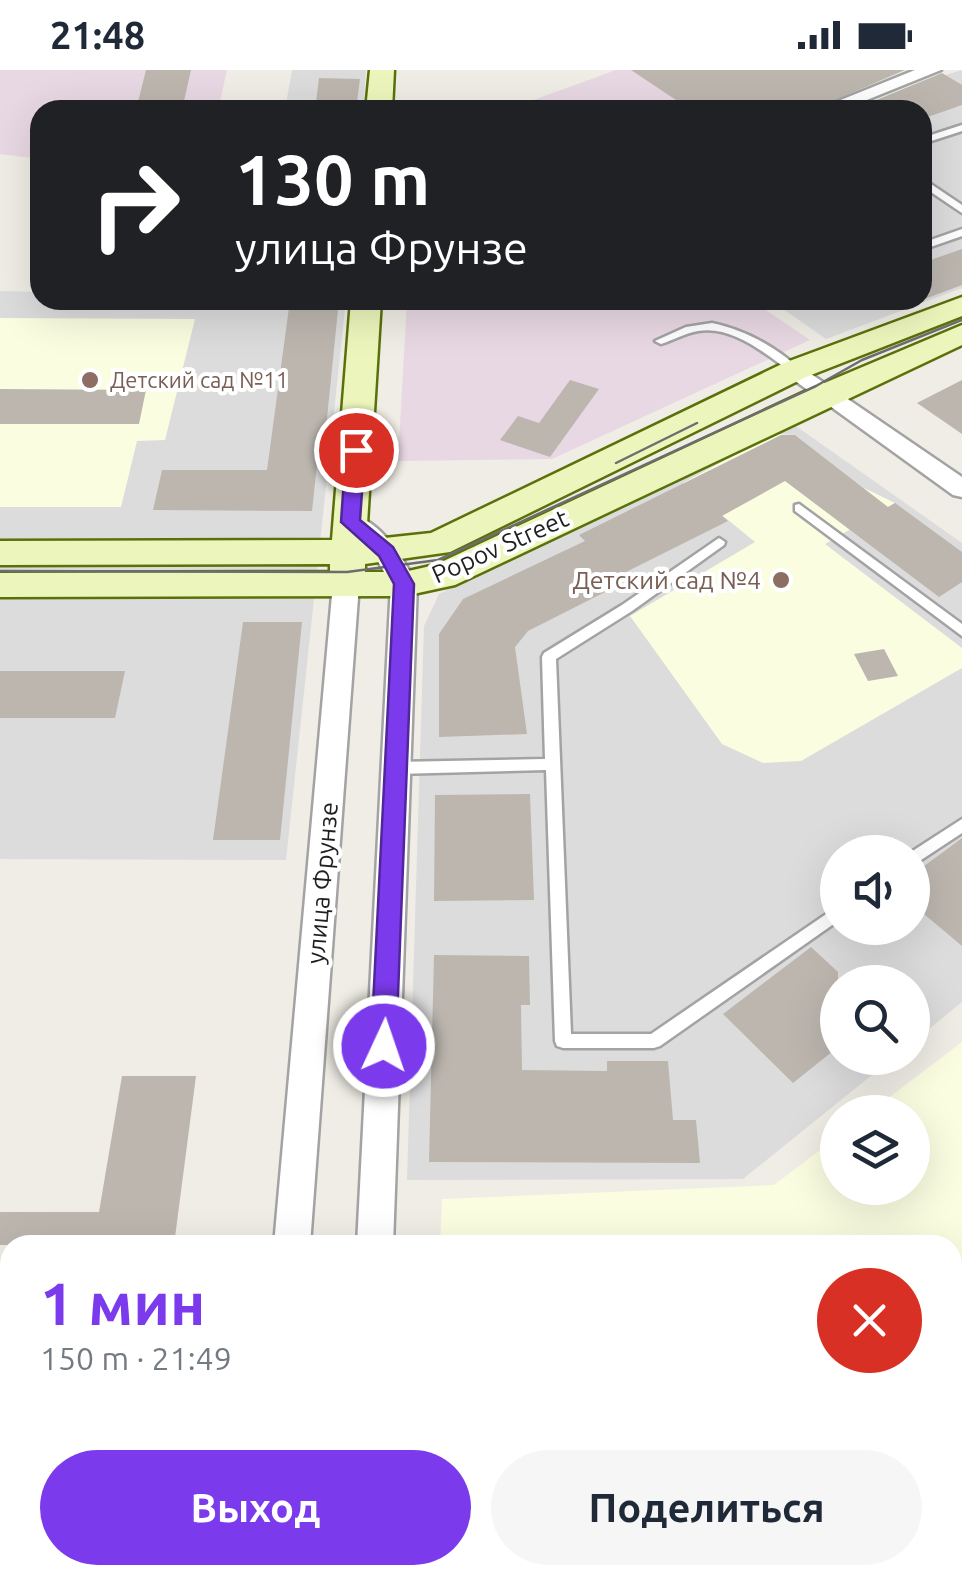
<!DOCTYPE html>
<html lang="ru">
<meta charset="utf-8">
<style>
body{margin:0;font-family:Ubuntu,sans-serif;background:#f6f6f7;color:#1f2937;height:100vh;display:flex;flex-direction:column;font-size:38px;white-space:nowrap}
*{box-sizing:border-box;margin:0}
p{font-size:32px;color:#747a83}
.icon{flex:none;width:55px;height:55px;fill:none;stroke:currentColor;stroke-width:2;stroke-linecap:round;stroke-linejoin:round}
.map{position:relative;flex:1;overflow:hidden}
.sheet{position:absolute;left:0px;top:1165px;width:962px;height:350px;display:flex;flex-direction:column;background:#fff;border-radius:30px 30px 0 0;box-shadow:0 10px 40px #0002}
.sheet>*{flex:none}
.top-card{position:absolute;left:30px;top:30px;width:902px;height:210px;border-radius:30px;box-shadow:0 10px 40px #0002;background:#202124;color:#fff;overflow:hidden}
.fabs{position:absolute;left:820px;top:765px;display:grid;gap:20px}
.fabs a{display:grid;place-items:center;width:110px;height:110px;border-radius:50%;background:#fff;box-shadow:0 10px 40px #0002;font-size:50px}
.pin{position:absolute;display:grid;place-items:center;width:85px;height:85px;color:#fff;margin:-42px;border:5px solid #fff;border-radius:50%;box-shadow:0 2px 10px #0007}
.me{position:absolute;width:110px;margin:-55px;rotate:3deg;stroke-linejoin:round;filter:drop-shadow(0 0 8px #0008)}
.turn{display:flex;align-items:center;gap:35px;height:210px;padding:0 40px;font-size:45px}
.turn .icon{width:130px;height:130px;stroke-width:2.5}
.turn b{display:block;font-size:70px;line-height:85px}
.round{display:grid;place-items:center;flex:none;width:105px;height:105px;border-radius:52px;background:#f6f6f7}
.overview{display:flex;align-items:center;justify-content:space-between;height:170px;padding:0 40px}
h1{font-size:60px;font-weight:700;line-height:75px;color:#7c3aed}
.action{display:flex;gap:20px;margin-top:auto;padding:20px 40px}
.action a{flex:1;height:115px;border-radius:60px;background:#7c3aed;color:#fff;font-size:40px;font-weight:700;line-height:115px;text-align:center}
.action a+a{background:#f6f6f7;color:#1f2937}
.status{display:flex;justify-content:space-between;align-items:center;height:70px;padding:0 50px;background:#fff;direction:ltr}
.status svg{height:28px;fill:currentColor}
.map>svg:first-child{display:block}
.residential{fill:#dddcdc;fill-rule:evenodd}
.industrial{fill:#e8d8e3}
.education{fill:#fafde0}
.building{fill:#bcb6af}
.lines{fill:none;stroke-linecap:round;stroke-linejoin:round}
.lane-casing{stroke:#a3a3a3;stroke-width:5}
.street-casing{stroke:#a3a3a3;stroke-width:5}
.secondary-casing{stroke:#5a710a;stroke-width:5}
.lane{fill:#fff;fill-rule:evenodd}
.street{fill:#fff;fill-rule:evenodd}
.secondary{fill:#ecf6bc;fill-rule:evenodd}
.tram{stroke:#6d6d6d;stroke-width:2.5}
.route{fill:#7c3aed;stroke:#51269a;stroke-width:2.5}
.education-dot{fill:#8d6e63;stroke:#fff;stroke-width:4}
.labels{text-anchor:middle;stroke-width:8;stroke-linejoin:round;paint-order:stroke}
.far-education-label{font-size:22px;fill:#785e54;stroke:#fff;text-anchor:start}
.street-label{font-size:25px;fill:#1f1f1f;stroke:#fff}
.education-label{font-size:25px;fill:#785e54;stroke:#fff;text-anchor:end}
</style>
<div class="status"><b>21:48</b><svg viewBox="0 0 49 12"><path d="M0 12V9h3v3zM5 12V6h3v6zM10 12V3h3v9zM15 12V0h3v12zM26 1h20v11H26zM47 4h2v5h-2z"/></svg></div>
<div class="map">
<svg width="962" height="1515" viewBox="0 0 962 1515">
<rect width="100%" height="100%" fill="#efede5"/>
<path class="residential" d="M292,0H366L363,40H285Z
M962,0V218L826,269L770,230H922V40L942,6Z
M0,221L40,222V230H346L286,790L0,789Z
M793,354L962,473V932L913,972L912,912H838V988H893L743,1109L407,1110L424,556L439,524L708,398ZM838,782H912V858H838Z
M953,1445H962V1515H395V1505H952Z"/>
<path class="industrial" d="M0,0H227L218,40H40V89L0,84Z
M616,0H712L778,40H506Z
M407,230H751L810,270L552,389L398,391Z"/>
<path class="education" d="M0,248L195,249L165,370L137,371L121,437H0Z
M773,364L795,365L862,417L895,433L825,474L962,578V598L801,691L763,693L722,674L630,546L755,472L683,413Z
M962,972V1411H952V1175H440L442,1129L774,1115L837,1067L838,1118H912V1042H870Z"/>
<path class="building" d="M146,0H191L182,40H136Z
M631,0H905L812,40H691Z
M942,3L962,15V35L922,49V40H852Z
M319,8L360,9L356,40H315Z
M962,179V215L922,230V193Z
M290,230H339L325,368H320L312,441L153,440L162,400H267Z
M570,310L599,319L550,387L500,370L518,346L539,353Z
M962,310V364L917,333Z
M0,319L146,320L139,354H0Z
M781,365H795L888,437L895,433L962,482V512L939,527L785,411L722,446L728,451L604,513L611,519L528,561L515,577L527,664L439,667V564L463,529L585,471L579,465Z
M243,552H302L280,770H213Z
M884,579L898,606L868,611L854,584Z
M0,601H125L115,648H0Z
M530,724L534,830L434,831L435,725Z
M962,768V876L912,834V805Z
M811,877L838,902V977L793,1013L723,944Z
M434,885L529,886L530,935H521L522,1000L607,1001V991H668L673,1050H696L700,1093L429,1092Z
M122,1006H196L174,1175H0V1142H99Z"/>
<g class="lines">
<g class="lane-casing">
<path id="lane" d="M962,55V61L922,74V68Z
M922,108L962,135V143L922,116Z
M962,159V166L922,180V173Z
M712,253C745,260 776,277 801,300L799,302H791C766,284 732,255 698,261C686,263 673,270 661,274L655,271L686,257Z
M799,434L962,554V566L795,441V435Z
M719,468L725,472L724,475L632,541L556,589L571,964H651L838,836V851L660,976L654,978H563L557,976L555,971L546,700L396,704L389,698L396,692L545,689L542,587L544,583L622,535Z
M962,749V763L912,796L911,782Z"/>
</g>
<g class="street-casing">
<path id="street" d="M915,0H941L842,40H816Z
M795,293L962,407V427L953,425L787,305L784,300Z
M350,443C383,453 402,487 417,514L393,1175H357L391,514L376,488L337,452Z
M346,505L355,507L359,514L310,1175H274L333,514L337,507Z
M244,1505H286L285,1515H243Z
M339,1505H381V1515H339Z"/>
</g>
<g class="secondary-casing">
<path id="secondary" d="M370,0H394L392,40H366Z
M962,227V246L806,307L450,482L365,494V502H404L435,495L815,317L962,255V275L455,515L404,526L0,527V503L330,502V494L0,495V471L332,470L351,230H381L366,470L431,463L784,293Z"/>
</g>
<use href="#lane" class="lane"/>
<use href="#street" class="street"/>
<use href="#secondary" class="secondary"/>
<path class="tram" d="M616,393L697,353
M0,501L347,502L438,490L816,316L862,290L962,250"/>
</g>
<path class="route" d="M356,375L365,380L360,450L393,477L414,514L396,976L393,984L384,987L375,984L371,976L394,514L379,486L341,452L346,380Z"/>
<g class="education-dot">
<circle cx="90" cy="310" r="10"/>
<circle cx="781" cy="510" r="10"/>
</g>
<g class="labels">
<g class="far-education-label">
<text x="110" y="318">Детский сад №11</text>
</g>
<g class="street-label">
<text transform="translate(500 476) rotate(-24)" y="9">Popov Street</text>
<text transform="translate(322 813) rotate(-85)" y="9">улица Фрунзе</text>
</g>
<g class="education-label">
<text x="761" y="519">Детский сад №4</text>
</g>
</g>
</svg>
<div class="fabs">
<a><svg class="icon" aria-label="sound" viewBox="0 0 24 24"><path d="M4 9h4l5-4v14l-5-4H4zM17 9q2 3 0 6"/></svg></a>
<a><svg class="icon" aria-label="search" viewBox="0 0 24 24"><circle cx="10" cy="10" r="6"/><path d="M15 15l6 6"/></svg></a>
<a><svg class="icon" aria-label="layers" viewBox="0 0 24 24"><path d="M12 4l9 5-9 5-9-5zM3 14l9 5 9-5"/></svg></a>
</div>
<div class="pin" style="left:356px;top:380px;background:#d93025"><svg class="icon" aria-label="arrive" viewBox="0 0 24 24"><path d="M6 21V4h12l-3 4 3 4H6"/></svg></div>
<svg class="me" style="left:384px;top:976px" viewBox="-20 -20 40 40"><circle r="17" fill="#7c3aed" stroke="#fff" stroke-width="3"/><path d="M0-11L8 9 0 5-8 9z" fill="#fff"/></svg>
<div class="top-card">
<div class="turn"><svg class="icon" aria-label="right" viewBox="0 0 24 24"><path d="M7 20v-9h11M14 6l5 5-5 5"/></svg><div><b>130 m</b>улица Фрунзе</div></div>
</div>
<section class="sheet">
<div class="overview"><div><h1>1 мин</h1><p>150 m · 21:49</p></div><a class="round" style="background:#d93025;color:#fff"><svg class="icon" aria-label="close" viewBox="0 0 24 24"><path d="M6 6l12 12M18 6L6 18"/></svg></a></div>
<div class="action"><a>Выход</a><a>Поделиться</a></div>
</section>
</div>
